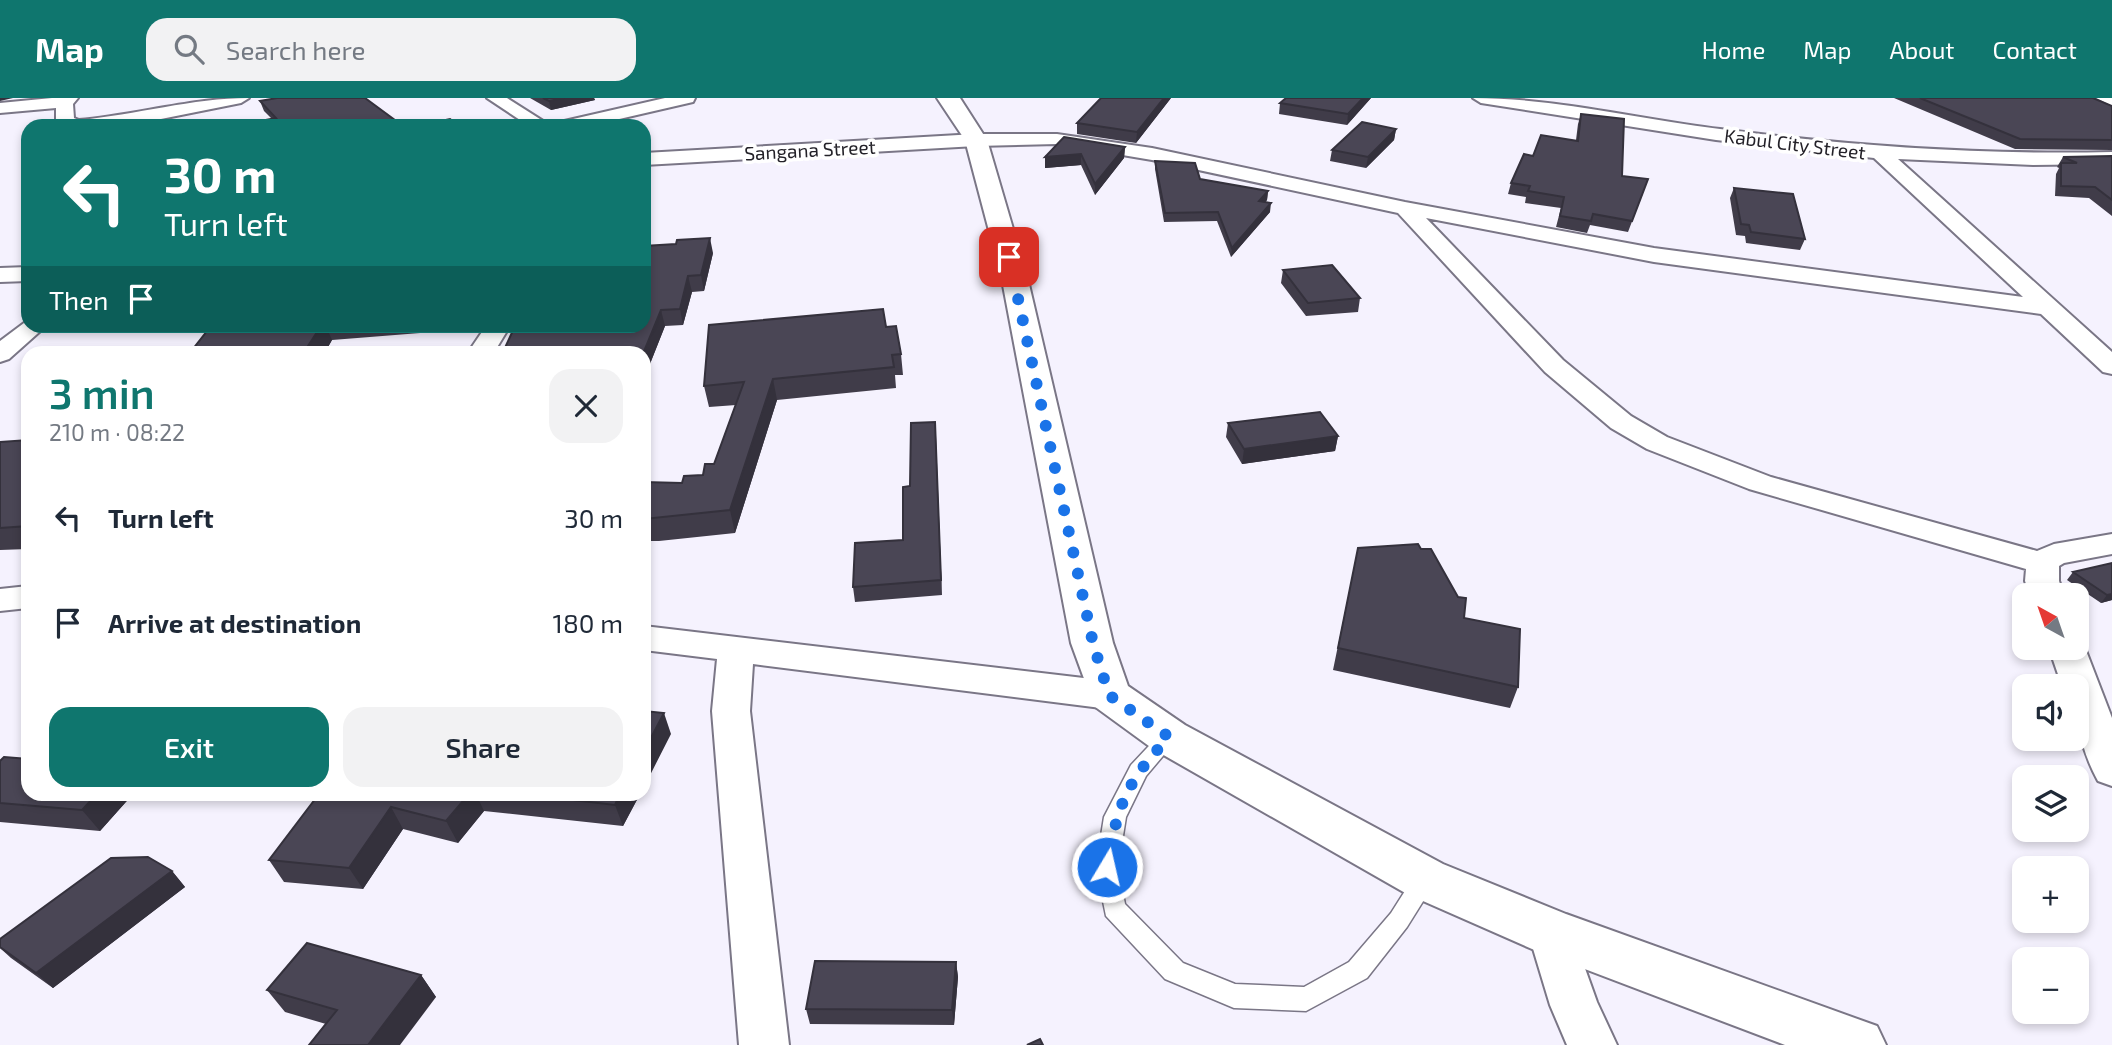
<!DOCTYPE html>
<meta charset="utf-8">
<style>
body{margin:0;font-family:"Exo 2",sans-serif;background:#f2f2f3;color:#1f2937;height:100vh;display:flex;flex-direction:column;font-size:26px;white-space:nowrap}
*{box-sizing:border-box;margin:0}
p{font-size:23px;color:#747a83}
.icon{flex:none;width:38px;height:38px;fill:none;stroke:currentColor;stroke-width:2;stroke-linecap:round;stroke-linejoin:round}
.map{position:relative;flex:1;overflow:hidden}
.sheet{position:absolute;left:21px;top:248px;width:630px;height:455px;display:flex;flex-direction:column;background:#fff;border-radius:21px;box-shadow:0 4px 10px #0003}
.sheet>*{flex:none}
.banner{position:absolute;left:21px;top:21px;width:630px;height:214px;border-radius:21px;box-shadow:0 4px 10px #0003;background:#0f766e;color:#fff;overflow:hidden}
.needle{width:46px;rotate:320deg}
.controls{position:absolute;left:2012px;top:485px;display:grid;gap:14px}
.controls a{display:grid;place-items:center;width:77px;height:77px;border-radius:14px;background:#fff;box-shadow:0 4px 10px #0003;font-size:35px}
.pin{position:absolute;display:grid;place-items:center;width:60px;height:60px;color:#fff;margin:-30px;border-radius:14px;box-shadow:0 4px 10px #0006}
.me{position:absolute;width:77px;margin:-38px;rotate:9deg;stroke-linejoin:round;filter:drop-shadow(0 0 5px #0008)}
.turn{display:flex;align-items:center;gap:24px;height:147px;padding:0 28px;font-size:32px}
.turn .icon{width:91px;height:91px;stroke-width:2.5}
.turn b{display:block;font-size:49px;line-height:60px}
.then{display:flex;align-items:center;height:66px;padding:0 28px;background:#0003;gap:14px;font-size:26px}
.round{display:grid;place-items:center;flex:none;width:74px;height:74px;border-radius:21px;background:#f2f2f3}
.summary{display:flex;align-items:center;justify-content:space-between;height:119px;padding:0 28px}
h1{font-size:42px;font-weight:600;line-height:52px;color:#0f766e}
.button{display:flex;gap:14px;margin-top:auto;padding:14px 28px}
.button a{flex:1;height:80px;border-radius:21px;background:#0f766e;color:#fff;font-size:28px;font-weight:600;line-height:80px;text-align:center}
.button a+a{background:#f2f2f3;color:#1f2937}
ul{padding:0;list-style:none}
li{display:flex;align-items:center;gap:21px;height:105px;padding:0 28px}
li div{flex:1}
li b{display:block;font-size:26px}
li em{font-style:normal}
header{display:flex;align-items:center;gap:42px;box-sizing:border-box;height:98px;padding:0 35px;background:#0f766e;color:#fff}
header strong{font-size:33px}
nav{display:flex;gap:38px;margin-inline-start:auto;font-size:24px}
.search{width:490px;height:63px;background:#f2f2f3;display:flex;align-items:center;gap:18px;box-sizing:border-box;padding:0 24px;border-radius:21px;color:#747a83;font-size:26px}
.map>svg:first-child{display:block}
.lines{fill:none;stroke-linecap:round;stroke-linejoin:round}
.service-casing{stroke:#7a7686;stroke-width:3}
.minor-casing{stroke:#7a7686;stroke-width:4}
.tertiary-casing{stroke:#7a7686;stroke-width:4}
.service{fill:#fff;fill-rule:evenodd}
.minor{fill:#fff;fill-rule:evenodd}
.tertiary{fill:#fff;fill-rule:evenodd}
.wall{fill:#403c49}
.shaded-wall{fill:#34313c}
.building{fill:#4a4655;stroke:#34313c;stroke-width:2}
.route{stroke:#1a73e8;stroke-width:12;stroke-dasharray:0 21.6}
.labels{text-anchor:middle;stroke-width:7;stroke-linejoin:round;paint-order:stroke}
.far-street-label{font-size:19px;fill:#232128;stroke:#fff}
</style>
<header>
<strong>Map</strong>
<div class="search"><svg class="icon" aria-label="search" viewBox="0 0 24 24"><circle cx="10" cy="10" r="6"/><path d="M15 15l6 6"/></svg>Search here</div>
<nav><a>Home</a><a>Map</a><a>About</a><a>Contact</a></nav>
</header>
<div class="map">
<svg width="2112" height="947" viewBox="0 0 2112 947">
<rect width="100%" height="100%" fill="#f5f2fe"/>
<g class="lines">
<g class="service-casing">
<path id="service" d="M1169,631L1176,634L1179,639L1146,678L1126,719L1118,769L1125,806L1183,865L1235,886L1304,889L1349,864L1391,815L1417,774L1425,771L1433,774L1437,781L1407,829L1367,880L1306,913L1234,910L1165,881L1106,818L1096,769L1104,719L1131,667L1162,634Z"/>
</g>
<g class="minor-casing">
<path id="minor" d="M52,0H78L73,6L74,20L79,22C136,17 192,0 249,0L241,5L126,28H63L56,23V10L0,15V5Z
M487,0H507L551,28H529Z
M665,0H695L693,4L589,28H557L560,24Z
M1473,0C1555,0 1638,21 1720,31C1851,48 1980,57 2112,54V66L2033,67L1898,61L2112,254V276L2103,274L2041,216L1654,164L1426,120L1563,262L1631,318L1667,339L1771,379L2037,453L2054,446L2112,436V456L2064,465L2059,468V483L2064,497H2030L2025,483L2026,471L1749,391L1647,351L1611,330L1545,274L1398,115L1152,62L1057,46L976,48L644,67V55L976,36H1057L1152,50L1405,104L1654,150L2023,199L1874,60L1716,42L1481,5Z
M2096,0H2112V8Z
M28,169V183L0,184V170Z
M28,222V228H46L9,261L0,264V243Z
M486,228H510L493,256H467Z
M28,488V510L0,513V491Z
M644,528L1109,583L1122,587L1128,597L1122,607L1109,611L753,566L750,613L789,947H739L712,613L717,561L644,552Z
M2077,540L2085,550L2112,620V688L2098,683C2080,650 2077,625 2077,588H2062L2049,550H2077Z
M1551,814L1567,820L1597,904L1617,947H1567L1550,907L1528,834L1535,820Z"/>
</g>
<g class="tertiary-casing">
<path id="tertiary" d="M937,0H960L987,42L1028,182L1113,545L1128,588L1185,627L1443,766L1566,816L1877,928L1886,947H1785L1532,851L1407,796L1153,651L1094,608L1071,545L1002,182L965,42Z"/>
</g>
<use href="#service" class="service"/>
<use href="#minor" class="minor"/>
<use href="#tertiary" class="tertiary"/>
</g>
<path class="wall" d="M530,0H594L595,2L551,12Z
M1171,0L1136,45L1077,36V25Z
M1371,0L1347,27L1279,16L1280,5Z
M1894,0H2093L2112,8V52L2015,51Z
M260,3L403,28L272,21L264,13Z
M1581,16L1622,78L1644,92L1628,134L1590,127L1587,135L1556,129L1561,110L1525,105L1526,99L1508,96L1511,85L1533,58L1576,42L1578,26Z
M1396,31L1394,42L1366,70L1330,63L1332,52Z
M1125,49L1124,60L1095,97L1081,67L1045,70V59Z
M2112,58V118L2089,100L2055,98L2056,76L2059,70L2057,69L2063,59Z
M1155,63L1200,81L1268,93L1267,102L1265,104L1270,114L1231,159L1217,123L1164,124L1155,71Z
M1734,90L1805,141L1800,152L1746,145L1745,138L1736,137L1730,100Z
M713,155L704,193L692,194L683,227L665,228L644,281V256L504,252Z
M1283,172L1360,200L1358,214L1306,218L1281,185Z
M211,228H460L458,232L332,242L324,256H189Z
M886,229L901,256L903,277H895L896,290L777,302L735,435L659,443H644V384L682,385L703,377L714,366L736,307L709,309L704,288Z
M935,324L942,497L855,504L853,489L903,442L910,388Z
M1228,325L1338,338L1335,353L1242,366L1226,339Z
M28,342V451L0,452V344Z
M1358,450L1518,589L1510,610L1333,572Z
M2112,465V502L2101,505L2067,482L2073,474Z
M0,663L133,696L100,733L0,724Z
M319,696H640L623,728L484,713L458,745L403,731L363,791L284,784L269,762Z
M172,773L185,789L53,890L11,860L0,850V841Z
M956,864L958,879L954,927L810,926L806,911Z
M421,877L436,899L326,926L285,914L267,892Z"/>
<path class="shaded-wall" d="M0,0H13L0,3Z
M564,0H594L595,2L551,12L549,3Z
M1164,0H1171L1136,45L1137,34Z
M1363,0H1371L1347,27L1348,16Z
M1396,31L1394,42L1366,70L1368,59Z
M1125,49L1124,60L1095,97V86Z
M1081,56V67L1045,70V59Z
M1268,93L1267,102L1258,112L1259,103Z
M1271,105L1270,114L1231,159L1232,150Z
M710,140L713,155L704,193L701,177Z
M688,178L692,194L683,227L680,211Z
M661,212L665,228L644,281V256H643Z
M321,228H326L332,242L324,256H308L306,251Z
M773,281L777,302L735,435L730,412Z
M935,324L936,338L942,497L941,482Z
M1338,338L1335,353L1242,366L1244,351Z
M2112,496V502L2101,505L2107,497Z
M664,615L671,636L644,689V653Z
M97,696H133L100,733L82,712Z
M469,696H476L484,713L458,745L446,723Z
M620,696H640L623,728L615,707Z
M391,709L403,731L363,791L349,770Z
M172,773L185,789L53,890L36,875Z
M956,864L958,879L954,927L952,912Z
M421,877L436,899L400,947H368Z"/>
<path class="building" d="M277,0H365L403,28H235L276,20L260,3Z
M543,0H564L549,3Z
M1101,0H1164L1137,34L1077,25Z
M1286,0H1363L1348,16L1280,5Z
M1920,0H2093L2112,8V42L2020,41Z
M1581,16L1624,21L1622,78L1648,81L1632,123L1593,116L1591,123L1560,118L1564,99L1528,93L1530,88L1511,85L1524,56L1533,58L1541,37L1578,43Z
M450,21L459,28H417Z
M1362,24L1396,31L1368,59L1332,52Z
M1064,39L1125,49L1095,86L1081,56L1045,59Z
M2112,58V102L2095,89L2061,88V65H2077L2063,59Z
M1155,63L1195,65L1200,81L1268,93L1259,103L1271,105L1232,150L1218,114L1165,115Z
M1734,90L1793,96L1805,141L1751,134L1749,127L1741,126Z
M710,140L701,177L688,178L680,211L661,212L643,256H490L492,253L504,252L515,228H644V148L676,146L677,142Z
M1332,167L1360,200L1308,205L1283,172Z
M883,211L886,229L896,228L901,256L892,257L894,269L773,281L730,412L644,421V384L682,385L684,378L703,377L705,366H714L744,284L704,288L709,227Z
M211,228H321L306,251L253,256H189Z
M1320,314L1338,338L1244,351L1228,325Z
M935,324L941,482L853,489L855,445L903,442V389L910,388L911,325Z
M28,342V428L0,430V344Z
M1418,446L1421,451H1431L1458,499L1466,500L1464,520L1520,531L1518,589L1338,550L1358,450Z
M2112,465V496L2107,497L2073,474Z
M644,613L664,615L644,653Z
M4,659L28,661V696H97L82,712L0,705V663Z
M319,696H469L446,723L391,709L349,770L269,762Z
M521,696H620L615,707Z
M148,759L172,773L36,875L0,849V841L111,760Z
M307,845L421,877L368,947H309L337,912L267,892Z
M815,863L956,864L952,912L806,911Z
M1040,941L1043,947H1027Z"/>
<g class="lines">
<path class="route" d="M1009,159L1093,545L1109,597L1169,639C1125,686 1118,706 1107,769"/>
</g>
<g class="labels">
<g class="far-street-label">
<text transform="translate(1795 46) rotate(7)" y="7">Kabul City Street</text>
<text transform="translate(810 52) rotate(-3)" y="7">Sangana Street</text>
</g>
</g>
</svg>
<div class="controls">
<a><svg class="needle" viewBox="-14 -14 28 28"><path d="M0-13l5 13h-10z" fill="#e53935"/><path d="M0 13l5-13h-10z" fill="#747a83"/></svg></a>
<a><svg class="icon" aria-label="sound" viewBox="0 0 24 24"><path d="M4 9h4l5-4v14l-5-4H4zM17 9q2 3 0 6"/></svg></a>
<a><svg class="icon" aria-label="layers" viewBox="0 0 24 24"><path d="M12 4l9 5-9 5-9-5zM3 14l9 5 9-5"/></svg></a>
<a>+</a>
<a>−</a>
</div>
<div class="pin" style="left:1009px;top:159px;background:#d93025"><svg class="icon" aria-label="arrive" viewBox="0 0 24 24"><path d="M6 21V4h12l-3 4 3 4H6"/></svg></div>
<svg class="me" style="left:1107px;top:769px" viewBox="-20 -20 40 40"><circle r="17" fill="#1a73e8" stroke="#fff" stroke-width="3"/><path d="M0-11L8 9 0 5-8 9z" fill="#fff"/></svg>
<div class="banner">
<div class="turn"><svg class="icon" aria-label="left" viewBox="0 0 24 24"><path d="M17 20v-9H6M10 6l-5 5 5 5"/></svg><div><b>30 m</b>Turn left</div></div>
<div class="then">Then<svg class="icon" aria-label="arrive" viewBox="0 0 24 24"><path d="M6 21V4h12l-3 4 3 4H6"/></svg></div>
</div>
<section class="sheet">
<div class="summary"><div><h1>3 min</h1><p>210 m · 08:22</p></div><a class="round"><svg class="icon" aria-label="close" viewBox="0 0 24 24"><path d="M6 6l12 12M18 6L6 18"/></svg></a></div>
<ul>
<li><svg class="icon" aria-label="left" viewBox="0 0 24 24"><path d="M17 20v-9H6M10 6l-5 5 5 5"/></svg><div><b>Turn left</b></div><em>30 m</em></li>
<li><svg class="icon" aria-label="arrive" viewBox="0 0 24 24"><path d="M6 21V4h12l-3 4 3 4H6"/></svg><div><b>Arrive at destination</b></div><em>180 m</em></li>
</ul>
<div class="button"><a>Exit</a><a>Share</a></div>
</section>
</div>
